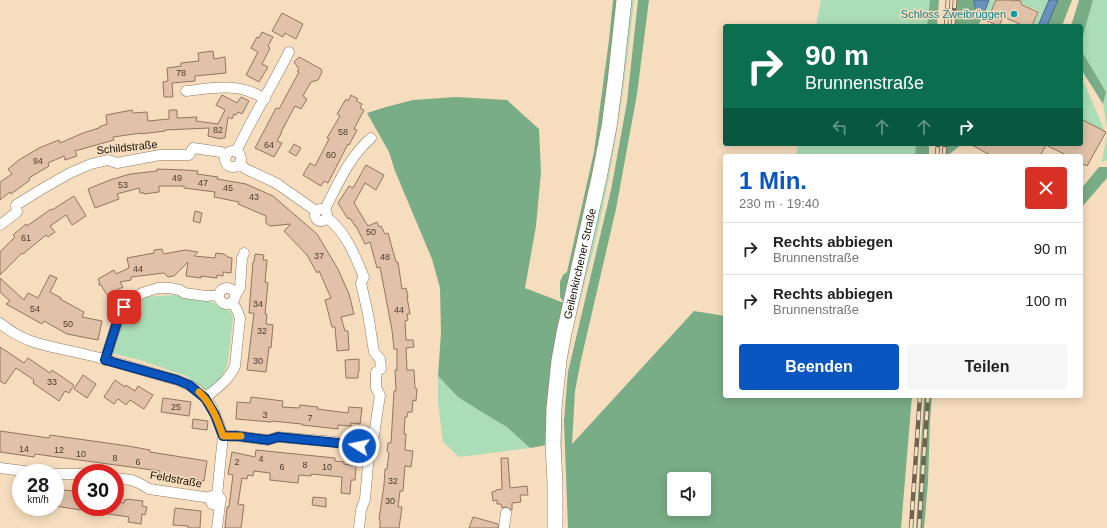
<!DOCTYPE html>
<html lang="de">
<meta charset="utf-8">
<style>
body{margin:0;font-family:Helvetica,sans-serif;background:#f6f6f6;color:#222;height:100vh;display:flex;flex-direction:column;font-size:15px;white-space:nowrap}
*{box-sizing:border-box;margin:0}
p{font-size:13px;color:#767676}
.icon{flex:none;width:22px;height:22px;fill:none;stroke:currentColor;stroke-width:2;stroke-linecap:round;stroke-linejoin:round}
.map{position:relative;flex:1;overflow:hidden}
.sheet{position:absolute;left:723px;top:154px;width:360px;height:244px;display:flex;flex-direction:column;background:#fff;border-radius:4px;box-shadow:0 2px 10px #0003}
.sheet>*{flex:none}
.banner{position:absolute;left:723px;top:24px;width:360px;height:122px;border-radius:4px;box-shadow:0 2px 10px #0003;background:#0b6e4f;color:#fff;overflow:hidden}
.tools{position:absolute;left:667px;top:472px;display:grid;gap:8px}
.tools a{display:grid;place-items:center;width:44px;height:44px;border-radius:4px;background:#fff;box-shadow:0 2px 10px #0003;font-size:20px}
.speed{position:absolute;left:12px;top:464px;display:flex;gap:8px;font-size:20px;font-weight:700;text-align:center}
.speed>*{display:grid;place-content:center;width:52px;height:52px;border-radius:50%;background:#fff;box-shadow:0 2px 10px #0003;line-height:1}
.speed small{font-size:10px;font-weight:400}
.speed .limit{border:6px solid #d22;background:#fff;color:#111}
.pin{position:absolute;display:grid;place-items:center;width:34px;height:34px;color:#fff;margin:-17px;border-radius:8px;box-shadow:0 2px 6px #0006}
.me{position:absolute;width:44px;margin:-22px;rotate:280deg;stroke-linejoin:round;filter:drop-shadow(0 0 3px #0008)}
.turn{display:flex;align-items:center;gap:14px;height:84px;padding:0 16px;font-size:18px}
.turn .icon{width:52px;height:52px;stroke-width:2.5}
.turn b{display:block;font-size:28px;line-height:34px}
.lanes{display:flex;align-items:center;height:38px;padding:0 16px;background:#0003;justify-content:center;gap:20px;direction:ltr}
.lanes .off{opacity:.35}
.round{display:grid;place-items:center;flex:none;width:42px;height:42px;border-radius:4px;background:#f6f6f6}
.headline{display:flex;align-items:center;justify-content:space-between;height:68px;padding:0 16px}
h1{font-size:24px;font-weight:600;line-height:30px;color:#0a56c0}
.button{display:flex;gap:8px;margin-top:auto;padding:8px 16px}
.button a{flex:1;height:46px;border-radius:4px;background:#0a56c0;color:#fff;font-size:16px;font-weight:600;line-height:46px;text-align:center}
.button a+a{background:#f6f6f6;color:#222}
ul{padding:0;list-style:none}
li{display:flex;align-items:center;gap:12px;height:52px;padding:0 16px;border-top:1px solid #e0e0e0}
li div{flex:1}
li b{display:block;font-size:15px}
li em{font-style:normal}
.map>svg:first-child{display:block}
.green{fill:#abddb6}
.forest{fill:#79ad85;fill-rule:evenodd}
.water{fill:#6892bd;stroke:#4f6a86}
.building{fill:#e1c2a9;stroke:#92755e}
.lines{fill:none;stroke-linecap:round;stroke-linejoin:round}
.street-casing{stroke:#917a5e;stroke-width:11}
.secondary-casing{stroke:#917a5e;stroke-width:16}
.street{stroke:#fff;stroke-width:10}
.secondary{stroke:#fff;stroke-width:15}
.rail-casing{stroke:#726351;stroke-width:4.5}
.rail{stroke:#f6ddbe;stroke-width:3;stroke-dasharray:9;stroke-linecap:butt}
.route-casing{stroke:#06387d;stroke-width:10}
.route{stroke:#0a56c0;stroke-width:7}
.slow{stroke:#f59e0b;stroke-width:7}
.culture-dot{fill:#0f9aa8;stroke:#f6ddbe;stroke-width:1.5}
.labels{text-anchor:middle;stroke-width:3;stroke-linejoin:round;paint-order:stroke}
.number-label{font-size:9px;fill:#493b2d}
.culture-label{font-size:11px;fill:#0d838f;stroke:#f6ddbe;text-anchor:end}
.street-label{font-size:11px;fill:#160e04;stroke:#f6ddbe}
</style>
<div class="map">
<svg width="1107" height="528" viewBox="0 0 1107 528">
<rect width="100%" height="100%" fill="#f6ddbe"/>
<path class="green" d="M630,0H634C626,74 616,148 600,221C589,272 572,323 564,375C561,401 562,427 562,453H560L559,427V407L562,374L568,340L602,195L610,152L622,77Z
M821,0H930L927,26H816Z
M989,0H996L988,21L982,19Z
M1021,0H1049L1038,26H1033L1039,11L1022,4Z
M1093,0H1107V129L1103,104L1106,92L1081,50V43Z
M1082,80L1086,87L1105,132L1081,119V82Z
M1107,134V160L1102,162Z
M798,144H916L915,156H796Z
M174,295L208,300L231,312L233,318L228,362L222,378L206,392L186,376L140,360L110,353L122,318L143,297Z
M438,376L458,397L480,411L507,427L530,448L459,457L443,442L438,402Z"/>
<path class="forest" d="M613,0H620L612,74L547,445L530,448L507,427L480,411L458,397L438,376L441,333L440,288L432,259L395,171L389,152L367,113L386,107L413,100L456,97L507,100L539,129L541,172L536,226L525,288L564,303L560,297V282L563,275L567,272L594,152L609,40Z
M638,0H649L637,94L616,209L581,360L575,391L572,444L694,311L725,316V396H912L901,528H568L564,421L568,372L611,190L627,102ZM674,479H704V509H674Z
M930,0H939L937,26H927Z
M956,0H974L977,11L983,16L978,26H955Z
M1058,0H1072L1062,26H1047Z
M1079,0H1093L1081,43V26H1071Z
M1081,50L1106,92L1103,104L1081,69Z
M916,144H929V156H915Z
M946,144H962L947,156H945Z
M1099,167H1107V178L1081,208V189Z
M924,396H932L930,421L928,482L924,528H916Z"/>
<path class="water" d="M974,0H989L983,16C977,13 974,7 974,0Z
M1049,0H1058L1047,26H1038Z"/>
<path class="building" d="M996,0H1011L1014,1L1020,0L1022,5L1038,12L1032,26H1019L1020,24L1003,17L999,26L987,21Z
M282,13L303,24L296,39L285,33L283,37L272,31Z
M262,32L273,37L268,46L270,48L262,64L268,67L259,82L246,75L258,52L251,48L257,37L259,38Z
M213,51L214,59L225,57L226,73L195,76V81L172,83L173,97H164L163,82L168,81L167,68L181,66V63L199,61L198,53Z
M299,57L321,69L322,72L318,80L311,82L303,96L307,99L301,109L295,106L281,132H282L277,141L282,143L274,157L255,148L276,108L279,109L299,72L297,71L299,69L294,62Z
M222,95L237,103L241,97L249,101L242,114L238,112L236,115L234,114L232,119L228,117L225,138H221V139L208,136L209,128L165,130V131L141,134V133L113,137L114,140L75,151L77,156L65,160L64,156L48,163L49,166L29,178L30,180L11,194L10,192L0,200V182L12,174L8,169L19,160L39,148L59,140L60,143L83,133L99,128V127L107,124L106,115L132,110L133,113L147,112L148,121L169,119V110H177V118L197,117L196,121L218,124L225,110L216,105Z
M351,95L358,99L356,101L362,104L360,108L364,110L354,129L357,130L349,145L348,144L328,183L324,181L321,186L303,175L310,163L315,166L329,139L327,138L340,116L337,114L346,99L348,101Z
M1081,119L1106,132L1087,166L1081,163V156H1068L1046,145L1040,156H992L970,144H1081Z
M294,144L301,148L296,156L289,152Z
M366,165L384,175L376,190L365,183L354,203L368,226L377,222L379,227L381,226L385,234L388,233L396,262H398L402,289L406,288L408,297H407L410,314H407L408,320L405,321L406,340H413L414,347L406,348L407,370H414L415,388L417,389L416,401L413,400L412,412H408L407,417H405L404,434H406L405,450L413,451L411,467L405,466L403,491H400L398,507H402L399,528H380V520L379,519L384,485L385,469H387L389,453L387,451L388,443H391L394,391H396L395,370H397V349H394L392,330L380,267L377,268L370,242L365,244L356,226H355L350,218L348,219L338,203L349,186L353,188Z
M157,169L185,170L198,171L197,174L218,177L217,179L246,184L273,196L317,234L338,269L349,294L354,314L341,317L345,331H348L349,350L337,351L335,327H332L325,300L331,298L319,271L317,273L307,255L284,231L291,224L270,226L266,223V216L238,204L239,202L214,197L215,192L184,188V186H159V192L144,194V193H140L139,188L117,194L119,199L95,208L88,189L110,180L130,174L157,171Z
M74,196L86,216L72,225L66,215L50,226L55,232L48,237L46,235L23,254L22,253L0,275V252L15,237L13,235L26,224L27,226L51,209L52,210Z
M195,211L202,213L200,223L193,221Z
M162,249L163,253L164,254L185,250L198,252L194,256L215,258L216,253L224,254L228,257L232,258L231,273L223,272V276L217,275V278L201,276V278L186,276L188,262L174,276L168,277L164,273L131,277V280L120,282L123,287L107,295L101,285H99V283H100L98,279L114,270L116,274L129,268L127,258L154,253V250Z
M255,254L264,255L263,260H267L265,282L268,283L265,314H267L266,324L273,325L271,348L269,347L266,372L247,370L254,313H249L253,262H254Z
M50,275L57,278L50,292L61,298L60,299L84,312L82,317L102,321L98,340L67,334L44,321L42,324L6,304L10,301L0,292V278L24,300L28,293L38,298Z
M0,347L24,363L28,358L50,373L52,370L74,385L69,393L65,391L59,401L33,383L34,380L16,368L5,384L0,381Z
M359,359V372H358V378H346L345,360Z
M83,375L96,384L87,398L74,389Z
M115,380L125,387L126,385L135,391L138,386L153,395L144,409L130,400L126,405L118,399L114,404L104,397Z
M251,397L283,401L282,407L299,408L300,405L318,407L317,409L348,413L349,407L362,408L360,424L351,423V426L338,425V429L302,425V424L272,421L271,422L236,419L237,402L250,403Z
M163,398L191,402L189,416L161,412Z
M193,419L208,421L207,430L192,428Z
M0,431L49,438L50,435L128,446L150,450V452L207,461L204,481L159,475L160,471L35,454L34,457L0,452Z
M256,450L335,458V461L344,462V464L356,466L355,480H351L350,494L341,493L342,477L311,474V476L299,475L298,483L270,480V473L254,471L253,476L248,475L247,479L242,478L238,504L244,505L241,528H225L227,507H229L233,475L228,474L232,452L255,457Z
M501,458H508L510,488L527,486L528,495H520L521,502L512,503V510L506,507L502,508L501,504H497V500L493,501L492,492L496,491V490L502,489Z
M55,489L81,492V510L55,506Z
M313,497L326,498V507L312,505Z
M127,499L143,501L142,506L147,507L145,515L142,514L141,524L128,522L129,517L95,512L96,507H115V502L124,503V500H127Z
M175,508L201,511L200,528H188V526L173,525Z
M473,517L498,524V528H469Z"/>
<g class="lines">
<g class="street-casing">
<path id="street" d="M186,91C206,89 231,84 251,92C256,93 260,97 265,99
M225 159a8 8 0 1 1 16 0a8 8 0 1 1-16 0Z
M236,152C252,118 272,86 289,52
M240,164L246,169L276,183L316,211
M315 215a6 6 0 1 1 12 0a6 6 0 1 1-12 0Z
M325,209C338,184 349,157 371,138
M327,218C345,230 355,256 363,275L364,277L361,283L368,314L374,352L380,359L381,369L376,372V388L380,395L374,435L370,441
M0,225L17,212L16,205L42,189L70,173L91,164L108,160L117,163L160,155H189L193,148L221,152L226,157
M219 296a8 8 0 1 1 16 0a8 8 0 1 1-16 0Z
M236,294L240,288L242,258L244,253
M0,323C29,347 54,346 88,355C118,362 147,372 177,380C187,384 199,389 206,398C214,409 219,423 223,436L217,495
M105,360L119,317L124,307L131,301L142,293L158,288H170L180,290L184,293L206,296L219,295
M205,398C217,388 229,380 235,366L240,318L236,308L232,303
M223,436H237L268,440L278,437L336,442L359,446
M0,468L40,473
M55,474H81
M115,478L131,480L139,483L149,489L211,498
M217,528L220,504L221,499L218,495L212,496L210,500L212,504L216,505L220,504
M359,528L361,510L365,499L369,454C380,446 369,434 360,444V451L364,454H369
M504,528L506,513"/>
</g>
<g class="secondary-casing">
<g id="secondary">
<path id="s1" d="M555,528V483L553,444L554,408L559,360L564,333L599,178L609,127L615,82L624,0"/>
</g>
</g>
<use href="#street" class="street"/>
<use href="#secondary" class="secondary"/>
<g class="rail-casing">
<path id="rail" d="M946,26L948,0
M953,26L955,0
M937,156L938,144
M944,156L945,144
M911,528L920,396
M919,528L928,396"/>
</g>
<use href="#rail" class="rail"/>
</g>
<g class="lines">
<g class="route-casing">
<path id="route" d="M124,307L119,316L105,360L177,380L189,385L205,398L215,415L223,436H237L268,440L278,437L338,443L359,446"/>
</g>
<use href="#route" class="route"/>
<path class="slow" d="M199,392C211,403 218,420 223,436H241"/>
</g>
<circle class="culture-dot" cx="1014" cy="14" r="4"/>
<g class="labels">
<g class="number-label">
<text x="181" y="76">78</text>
<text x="218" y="133">82</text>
<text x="343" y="135">58</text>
<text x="269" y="148">64</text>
<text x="331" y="158">60</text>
<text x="38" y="164">94</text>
<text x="177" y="181">49</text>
<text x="203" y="186">47</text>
<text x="123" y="188">53</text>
<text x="228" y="191">45</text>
<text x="254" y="200">43</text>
<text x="371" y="235">50</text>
<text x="26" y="241">61</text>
<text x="319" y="259">37</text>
<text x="385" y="260">48</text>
<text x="138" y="272">44</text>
<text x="258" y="307">34</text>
<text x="35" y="312">54</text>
<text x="399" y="313">44</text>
<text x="68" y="327">50</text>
<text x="262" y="334">32</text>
<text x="258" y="364">30</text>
<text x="52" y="385">33</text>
<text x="176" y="410">25</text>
<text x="265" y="418">3</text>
<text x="310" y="421">7</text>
<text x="24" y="452">14</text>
<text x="59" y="453">12</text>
<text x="81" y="457">10</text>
<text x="115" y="461">8</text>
<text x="261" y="462">4</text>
<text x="138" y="465">6</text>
<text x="237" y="465">2</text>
<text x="305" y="468">8</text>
<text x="282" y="470">6</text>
<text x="327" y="470">10</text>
<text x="393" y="484">32</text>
<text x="390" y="504">30</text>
</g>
<g class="culture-label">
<text x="1006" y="18">Schloss Zweibrüggen</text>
</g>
<g class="street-label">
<text transform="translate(127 147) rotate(-6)" y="4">Schildstraße</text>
<text dy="4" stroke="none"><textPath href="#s1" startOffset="267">Geilenkirchener Straße</textPath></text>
<text transform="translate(176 479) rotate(10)" y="4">Feldstraße</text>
</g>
</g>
</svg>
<div class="tools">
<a><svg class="icon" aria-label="sound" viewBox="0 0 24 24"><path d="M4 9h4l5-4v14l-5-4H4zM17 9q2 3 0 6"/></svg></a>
</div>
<div class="speed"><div>28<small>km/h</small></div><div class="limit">30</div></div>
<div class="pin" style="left:124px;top:307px;background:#d93025"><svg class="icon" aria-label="arrive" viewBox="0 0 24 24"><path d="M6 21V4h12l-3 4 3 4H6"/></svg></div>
<svg class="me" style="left:359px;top:446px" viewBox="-20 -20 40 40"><circle r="17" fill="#0a56c0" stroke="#fff" stroke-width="3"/><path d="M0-11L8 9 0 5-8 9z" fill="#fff"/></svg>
<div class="banner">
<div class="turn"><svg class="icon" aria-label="right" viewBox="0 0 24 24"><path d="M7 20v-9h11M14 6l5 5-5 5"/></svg><div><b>90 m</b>Brunnenstraße</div></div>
<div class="lanes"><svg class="icon off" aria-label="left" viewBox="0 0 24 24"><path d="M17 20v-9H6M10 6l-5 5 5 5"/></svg><svg class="icon off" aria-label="ahead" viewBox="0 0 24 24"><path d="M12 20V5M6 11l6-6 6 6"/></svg><svg class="icon off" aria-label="ahead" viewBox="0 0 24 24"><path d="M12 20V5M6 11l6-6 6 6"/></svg><svg class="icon" aria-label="right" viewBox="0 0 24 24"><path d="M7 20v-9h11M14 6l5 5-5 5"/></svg></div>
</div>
<section class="sheet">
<div class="headline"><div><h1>1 Min.</h1><p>230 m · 19:40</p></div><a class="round" style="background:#d93025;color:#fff"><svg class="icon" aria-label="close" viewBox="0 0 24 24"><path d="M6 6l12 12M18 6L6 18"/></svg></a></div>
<ul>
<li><svg class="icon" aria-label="right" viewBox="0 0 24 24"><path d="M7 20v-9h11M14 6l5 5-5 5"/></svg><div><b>Rechts abbiegen</b><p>Brunnenstraße</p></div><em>90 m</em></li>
<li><svg class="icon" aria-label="right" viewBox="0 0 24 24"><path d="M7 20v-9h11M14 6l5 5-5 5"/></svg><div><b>Rechts abbiegen</b><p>Brunnenstraße</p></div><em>100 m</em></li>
</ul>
<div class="button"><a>Beenden</a><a>Teilen</a></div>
</section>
</div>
